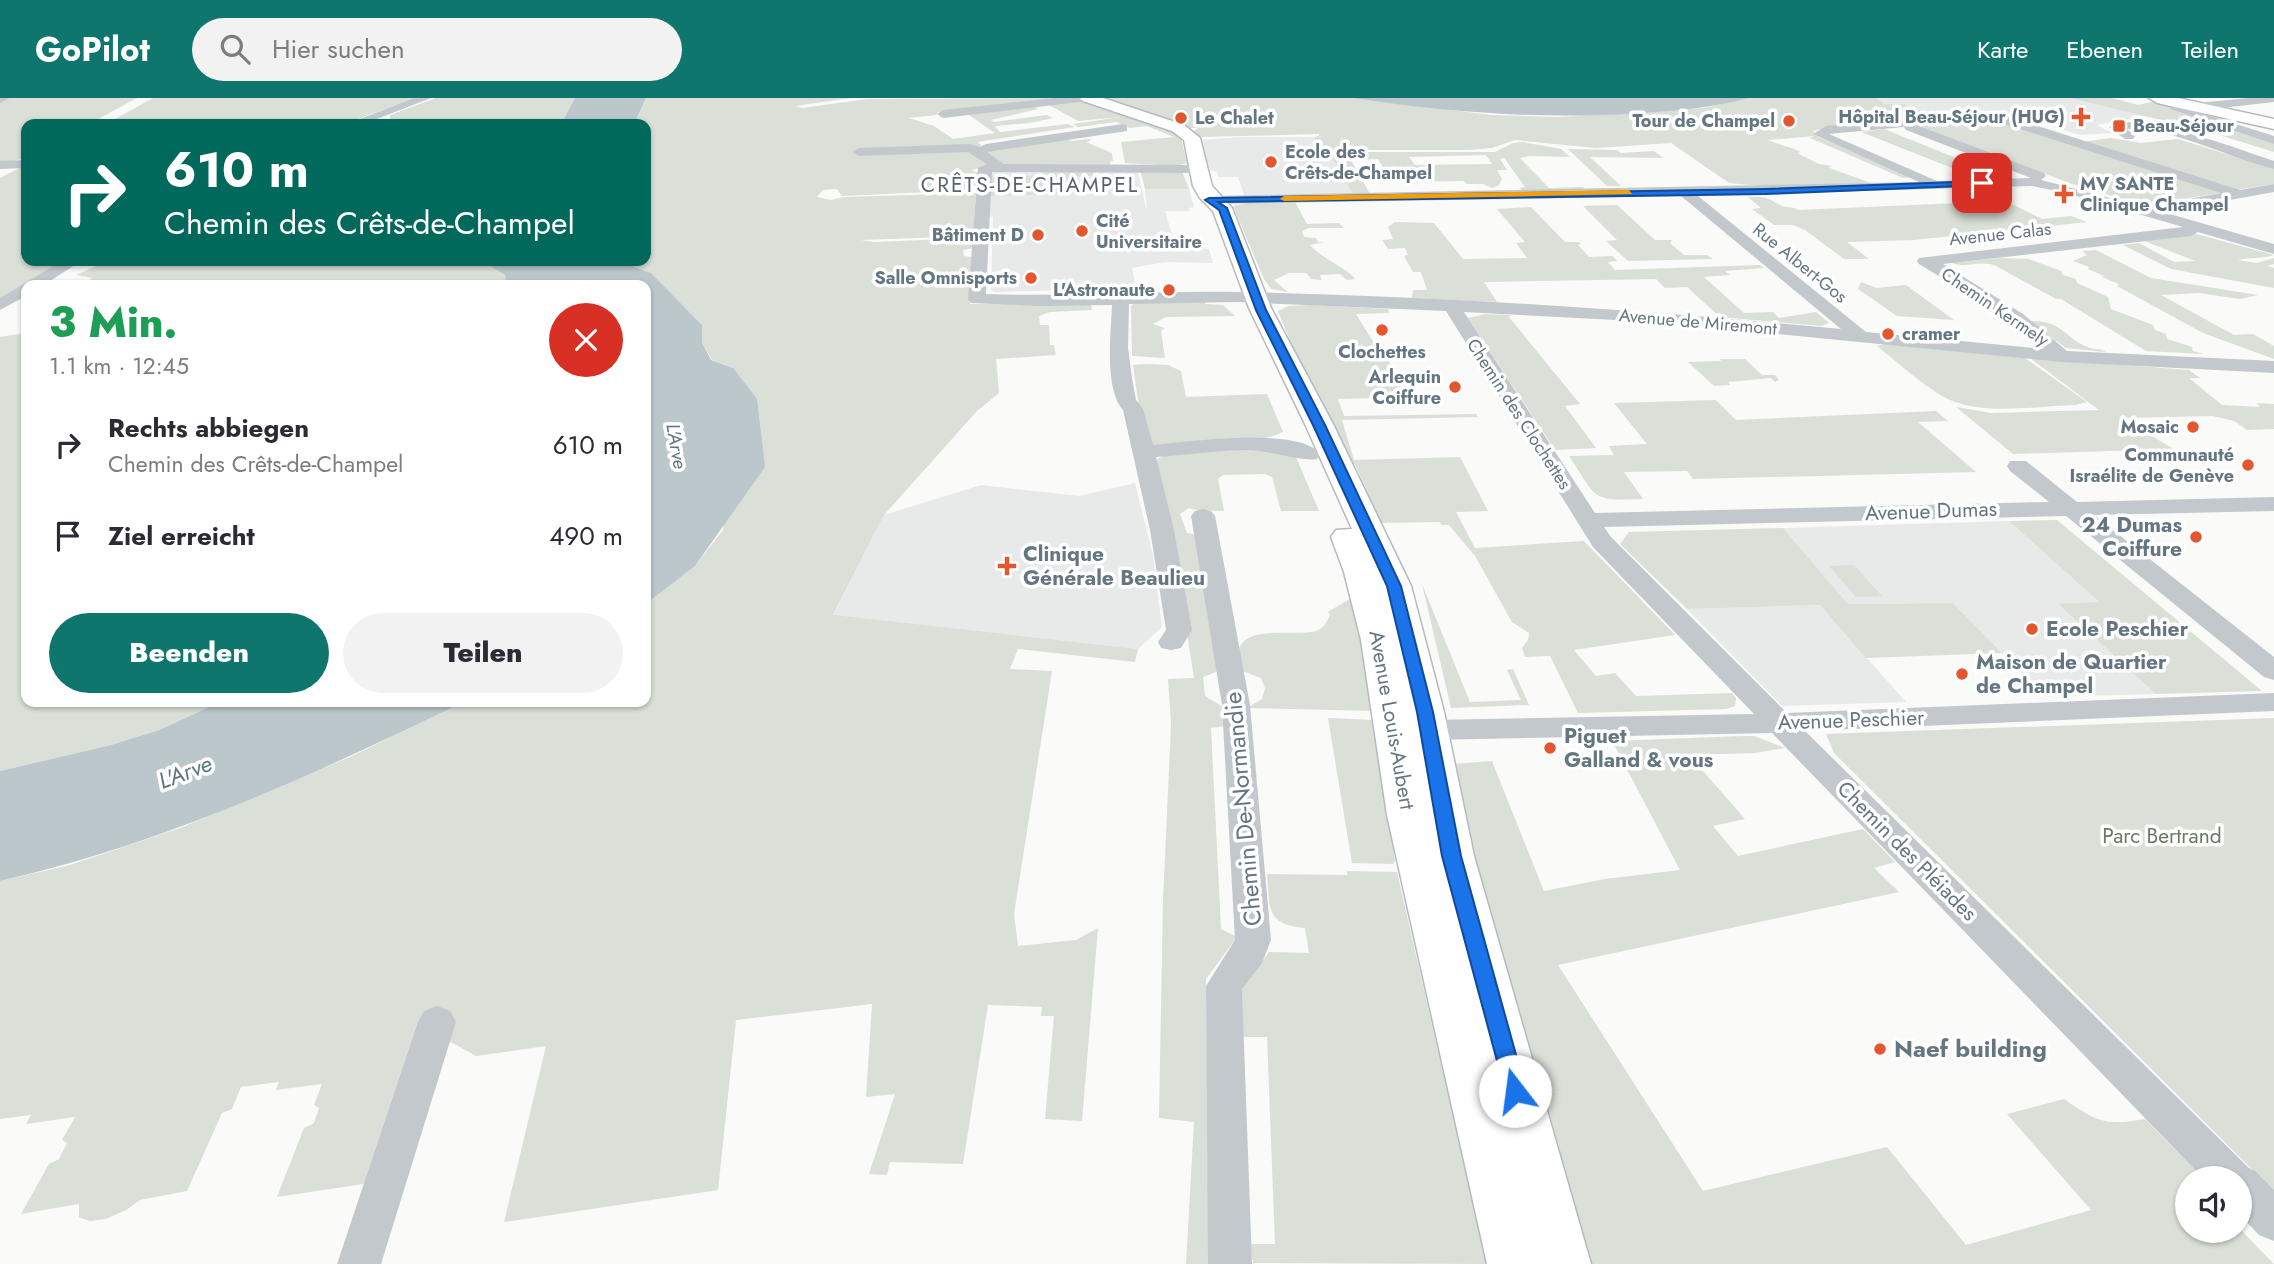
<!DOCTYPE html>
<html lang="de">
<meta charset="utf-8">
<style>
body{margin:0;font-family:Jost,sans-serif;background:#f2f2f3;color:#2b2b33;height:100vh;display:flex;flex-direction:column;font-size:26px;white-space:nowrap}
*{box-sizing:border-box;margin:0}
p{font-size:23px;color:#7c7c81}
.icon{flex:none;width:38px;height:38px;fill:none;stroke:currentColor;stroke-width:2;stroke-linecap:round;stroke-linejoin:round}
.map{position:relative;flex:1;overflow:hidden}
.drawer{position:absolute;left:21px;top:182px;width:630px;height:427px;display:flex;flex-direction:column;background:#fff;border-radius:14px;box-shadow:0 2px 5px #0004}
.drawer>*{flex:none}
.hud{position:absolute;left:21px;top:21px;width:630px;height:147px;border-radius:14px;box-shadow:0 2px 5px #0004;background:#00695c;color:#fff;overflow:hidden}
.tools{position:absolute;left:2175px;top:1068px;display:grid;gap:14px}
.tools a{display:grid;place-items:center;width:77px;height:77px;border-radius:50%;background:#fff;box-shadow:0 2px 5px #0004;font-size:35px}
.pin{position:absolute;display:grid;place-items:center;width:60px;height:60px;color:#fff;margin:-30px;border-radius:14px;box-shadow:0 4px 10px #0006}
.me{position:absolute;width:77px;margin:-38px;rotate:345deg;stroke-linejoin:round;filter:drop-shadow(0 0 5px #0008)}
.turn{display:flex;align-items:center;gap:24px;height:147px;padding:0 28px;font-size:32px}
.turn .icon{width:91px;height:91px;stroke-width:2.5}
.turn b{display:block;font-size:49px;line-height:60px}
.round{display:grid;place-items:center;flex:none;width:74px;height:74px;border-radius:37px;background:#f2f2f3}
.summary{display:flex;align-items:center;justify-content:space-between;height:119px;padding:0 28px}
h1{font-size:42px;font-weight:800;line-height:52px;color:#1e9e55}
.cta{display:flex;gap:14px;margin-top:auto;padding:14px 28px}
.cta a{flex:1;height:80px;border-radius:42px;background:#0f766e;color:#fff;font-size:28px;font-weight:800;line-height:80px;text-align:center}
.cta a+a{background:#f2f2f3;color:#2b2b33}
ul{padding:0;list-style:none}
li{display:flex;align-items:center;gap:21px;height:91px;padding:0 28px}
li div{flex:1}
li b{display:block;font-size:26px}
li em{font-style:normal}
header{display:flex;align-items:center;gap:42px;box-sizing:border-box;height:98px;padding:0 35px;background:#0f766e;color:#fff}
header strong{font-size:33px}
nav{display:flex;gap:38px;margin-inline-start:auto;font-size:24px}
.search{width:490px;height:63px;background:#f2f2f3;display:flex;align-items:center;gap:18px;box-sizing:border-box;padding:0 24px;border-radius:38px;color:#7c7c81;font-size:26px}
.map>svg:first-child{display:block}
.built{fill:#e8e9e9}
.green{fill:#dadfd7;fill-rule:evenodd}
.water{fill:#bbc7cb}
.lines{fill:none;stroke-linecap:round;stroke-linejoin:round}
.major-casing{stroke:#b5babe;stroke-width:3}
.minor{fill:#c3c8cc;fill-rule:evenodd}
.major{fill:#fff;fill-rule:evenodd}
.route{fill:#1a73e8;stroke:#114b97;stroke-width:2}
.slow{fill:#f59e0b}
.poi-dot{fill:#e4572e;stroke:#fff;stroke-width:2.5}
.labels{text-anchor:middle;stroke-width:7;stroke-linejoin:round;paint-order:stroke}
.far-poi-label{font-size:18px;font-weight:bold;fill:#657683;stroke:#fff;text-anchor:end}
.far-street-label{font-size:18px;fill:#657683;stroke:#fff}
.far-water-label{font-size:19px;font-style:italic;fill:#60757c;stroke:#fff}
.far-quarter-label{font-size:21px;letter-spacing:2px;fill:#57646e;stroke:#fff}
.street-label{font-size:21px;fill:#657683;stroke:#fff}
.poi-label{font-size:21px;font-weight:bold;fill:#657683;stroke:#fff;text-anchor:start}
.park-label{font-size:21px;fill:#687a64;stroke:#fff}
.water-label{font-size:23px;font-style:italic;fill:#60757c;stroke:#fff}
.near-street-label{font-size:24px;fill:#657683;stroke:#fff}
.near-poi-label{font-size:24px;font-weight:bold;fill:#657683;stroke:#fff;text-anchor:start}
</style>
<header>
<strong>GoPilot</strong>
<div class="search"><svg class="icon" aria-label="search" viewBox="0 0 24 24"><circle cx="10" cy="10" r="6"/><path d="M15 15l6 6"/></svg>Hier suchen</div>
<nav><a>Karte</a><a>Ebenen</a><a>Teilen</a></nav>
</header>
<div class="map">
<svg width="2274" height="1166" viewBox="0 0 2274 1166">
<rect width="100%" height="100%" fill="#fafaf8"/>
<path class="built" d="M1876,0H2070L2146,18L2097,27L2112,35L2080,37L2020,19L1994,15L1944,20L1905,6H1885L1874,2L1878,1Z
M1240,39H1314L1321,51H1326L1353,96L1244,97L1238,79H1218L1217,74L1210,72L1200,42Z
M989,70L1137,71L1147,114L1145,91H1189L1194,109L1189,110L1190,113H1165L1175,147L1209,151L1213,165L1165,164L1132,170L1136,190L994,194L991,192L993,119L986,118Z
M1135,385L1153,457L1162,529L1138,551L833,518L884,417L981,387L1079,398Z
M2009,423L2100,505L2059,507L2156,596L2045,599L1953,505L1848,506L1783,430Z
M1820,507L1906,604L1782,608L1687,511Z"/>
<path class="green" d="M10,0H137L89,26H26V60L0,66V4Z
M153,0H415L344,26H106Z
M436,0H575L561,26H382L390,23V17Z
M646,0H851L795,8L802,10L867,1L1072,0L938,14L936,17L909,20L934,28L953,41L995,35L966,15L1033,8L1038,11L991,22L994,24L1047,17L1053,20L1030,25L995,28L1000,34L1068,26L1075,29L978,44L983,49L967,51L989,64V68L971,72L978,75L977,91L974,92L842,98L837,91L823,92L817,99L831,102L844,99L976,95L973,138L861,142L873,144L974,140V150L963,152L964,158L971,159L970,206H1091L1092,212L1050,214L1039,218L1040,227H1049L1050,247H1054L1056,257L996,261L999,295L977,313L884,417L833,517L1138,551L1135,564L1018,551L1010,571L1052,573L1014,816L1018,848L1076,842L1098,830L1082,1023L1045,1021L1054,918H1041L1042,909L988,907L963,1066L890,1064L887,1077L869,1076L895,996L866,999L872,906L736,922L718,1092L504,1124L546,948L476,958L442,939L376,1084L277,1099L304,1030L314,1025L319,1010L314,1007L322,986L276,992L279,984L241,989L232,1011L222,1015L187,1093L140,1102L126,1112L106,1121L90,1123L79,1119V1106L21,1116L49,1066L59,1061L67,1045L62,1042L75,1019L26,1026L31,1017L0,1021V783L70,767L180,730L350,659L464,604H646V506L695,468L723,432L733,270L712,262L702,244V227L651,175L615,163H646V26H634Z
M1100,0H1352L1492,17L1559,19L1704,10L1748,0H1876L1885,6H1905L1944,20L1836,28L1813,33L1816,38L1912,79L1903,80L1810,40L1814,38L1768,42C1779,47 1791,49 1801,54L1797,55L1819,66L1833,68L1828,69C1843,76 1857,79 1871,85L1762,88L1729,85L1671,45L1596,50L1515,42L1492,50L1468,52H1321L1314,39L1319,38V36L1200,39L1194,33L1198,30H1189L1123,8L1125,6Z
M2070,0H2112L2138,7L2152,4L2169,8L2178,14L2274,43V54L2206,33Z
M1082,3L1171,32L1181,40L1187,65L1177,68L1125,65L1121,44L1174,39L1147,28L1130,30L1116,24L1078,29L1073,26L1121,19L1078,23L1047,6Z
M1990,19L2225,94L2154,106H2139L2072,86L1914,27Z
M1884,31L1971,66L1998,73L1957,72L1861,34Z
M2110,40L2141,45L2178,41L2274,71V86L2236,92L2081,44Z
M1067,41L1071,43L1089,41L1092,42L1086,44L1112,55L1113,63H1110V68L1002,67L983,54Z
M1523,44L1561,51L1570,59L1530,58L1520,60L1549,90L1582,89L1587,92L1523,93L1520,90L1525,89L1504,60L1500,61L1507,72H1497L1502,81L1498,88L1492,90L1483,86H1467L1464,83L1392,84L1378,61L1351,62L1370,96H1353L1330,57L1336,54H1495L1513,45ZM1486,57L1492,66L1415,67L1409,59Z
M1568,51L1617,52L1621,55L1654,53L1663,60L1590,59L1621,88H1607Z
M23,68H26V163L66,164L0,204V80Z
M1092,70L1093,78L1069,79L1071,96L990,98L991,79L1042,78V71Z
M1140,71L1182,73L1189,91H1145Z
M1748,99C1770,99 1764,99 1782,108C1788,110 1792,108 1798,112L2006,103L2042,121L2071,118L2087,124L1914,142L1847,144L1869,161H1844L1805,132L1793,127H1774L1752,111L1761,110Z
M1295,104L1307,126L1339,125L1344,130H1309L1302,133L1304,139L1316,140L1318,144H1324L1310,147C1321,160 1350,172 1355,181L1347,182L1340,176L1320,177L1322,182L1311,181L1306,175H1289L1274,182L1288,194L1271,191L1264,181L1233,108L1248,105Z
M1617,107L1655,142H1672L1670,145L1684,157H1707L1713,161L1628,163L1606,143L1617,142L1583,108Z
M1531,109L1565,144H1579L1581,146L1578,147L1589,159L1613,158L1617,163L1608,164L1615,172L1760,167L1764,170L1725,173L1730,177L1704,179L1744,215L1773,214L1779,220L1816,214L1829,225L1821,228L1720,219L1687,189L1665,190L1656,181L1484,184L1497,204L1412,200L1413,192H1427L1421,174H1413L1404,158L1408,157L1405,150L1388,151L1382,142L1393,141L1388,129L1395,124L1434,125L1463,161L1527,160L1516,145L1525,144L1497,111Z
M2196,136L2274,157C2262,161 2250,159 2238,162L2256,165L2274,160V166L2267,168L2274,170V190L2171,171L2123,147L2139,145L2174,164L2195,163L2142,142Z
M2096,152L2151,180L2258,197L2240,201L2199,195L2161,197L2234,237L2253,236L2274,248V261L2203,235L2117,188L2119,186L2102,179L2104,178L2088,171L2089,169L2073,163L2087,157L2082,153Z
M1999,160L2029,161L2061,173L2063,177L2076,181L2077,185L2108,199L2111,211L2153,227L2155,232L2166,236L2167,241L2192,249L2193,253L2204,256L2146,253L2061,201H2056L1996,168C1981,161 1967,171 1952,165Z
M107,163H489L488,166L505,177L507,187H86L92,180L76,177Z
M1861,184L1877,190L1906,187L1954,222L1897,218L1858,191Z
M1205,202V206L1223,207L1235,218L1166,219L1153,226L1165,230L1161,233L1165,260L1132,258L1131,208L1134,205Z
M1311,207L1388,211L1389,215L1356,216L1382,258L1387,259L1396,278H1401L1417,299L1338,301L1344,318L1476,316L1478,319L1342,322L1354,362L1460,359L1488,413L1456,414L1475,450L1584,443L1675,537L1574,552L1596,578L1615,575L1636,598L1732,595L1736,600L1735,608L1726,611L1578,615L1550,558L1525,559L1522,550L1528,542L1529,535L1512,524L1475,458L1449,427H1442L1439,424L1381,425L1355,366H1350L1297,260L1278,213L1288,208Z
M1485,216L1511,217L1509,219L1580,306L1565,308L1596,350L1555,352L1468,220Z
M2029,223C2064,222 2063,240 2090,250C2096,252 2100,250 2106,254L2066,250Z
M26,235V604H220L159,632L111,647L0,673V239Z
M1885,246L2025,260L2087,304L2075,307C2034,308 1979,319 1942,298C1919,284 1898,265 1877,248Z
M2030,260L2189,272L2200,280H2189L2222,307L2260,309L2257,305L2274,306V331L2247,332L2234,323L2213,318L2121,320L2174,351L2013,356L1956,309L1991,315L2099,312Z
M1720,261H1745L1762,277H1775L1779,282L1775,284L1771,280L1728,284L1730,287L1714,288L1688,264L1721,263Z
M1148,266L1168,267L1181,273L1186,299L1267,296L1283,334C1252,349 1186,346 1150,348L1139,310L1133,267Z
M1716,302L1736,322L1936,313L1948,323L1918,324L1976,374L1693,381L1687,373L1624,374L1643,401C1589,403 1598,401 1569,358L1614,357L1609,348L1647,346L1614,305Z
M1248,351H1280L1296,359L1319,413H1281L1272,379L1265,376L1223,377L1218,381L1224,413L1196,412L1189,410L1180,416L1187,435L1199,437L1221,572L1203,579L1205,598L1225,610L1226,628L1211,630L1221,831L1237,839L1206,881L1209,1166H1186L1194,1024L1159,1020L1163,803L1171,627L1168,581L1194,580L1171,434L1153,363L1168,356Z
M2057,422L2262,593L2156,596L2058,506L2099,504L2009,423Z
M1783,430L1848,506L1953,505L2002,555L1866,560L1820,507L1687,511L1620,446L1629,434Z
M1854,467L1882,498L1856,499L1829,468Z
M1422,486L1470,604L1521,602L1507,572L1513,571L1529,607L1451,610Z
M1353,499L1374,613L1247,610L1262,601L1265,590L1261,580L1240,572C1239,566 1236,557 1239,551C1247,526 1297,539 1316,533C1323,531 1327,524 1330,517L1328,514Z
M1328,620L1375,622L1395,763L1393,766L1352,765Z
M2274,620V1093L1834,655L1826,636Z
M1743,638H1754L1785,650L1755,655L1689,657L1745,721L1713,728L1738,758L1863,731L1895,764L1874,770L1899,794L1558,867L1703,1093L1887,1049L1966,1147L2091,1112L2007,1016L2064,1001C2097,1024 2106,1028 2145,1021L2203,1080H2188V1132L2240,1131L2274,1166H1591L1484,803L1453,666L1492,663L1544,793L1605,781L1680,772L1612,643Z
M1347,773L1397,774L1487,1166L1253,1165L1250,1146H1275L1267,939H1243L1242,890L1269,854L1309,855L1305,830C1265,826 1270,810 1267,776L1347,777Z"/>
<path class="water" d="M575,0H646L634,26H561Z
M1352,0H1748C1713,10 1675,13 1638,15C1541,22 1448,14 1352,0Z
M489,163L620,164L651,175L702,227V244L711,262L733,270L757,301L765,369L695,468L646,506V187H507L505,177L487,166Z
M220,604H464C315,676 163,746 0,783V673L111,647L159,632Z"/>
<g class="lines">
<g class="major-casing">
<path id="major" d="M1080,0H1103L1184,27L1200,40L1212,88L1232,110L1271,210L1333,326L1411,488L1444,614L1474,758L1591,1166H1487L1387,717L1361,542L1344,474L1331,439L1336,432L1352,431L1305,326L1249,210L1213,113L1200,100L1193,88L1184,42L1172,33L1083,3Z
M2149,0H2178L2274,21V31L2157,5Z"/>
</g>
<path class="minor" d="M0,0H10L0,5Z
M414,0H431L364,26H347Z
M1055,0H1093L1087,3L943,20L937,16L943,12Z
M2249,0H2274V4L2194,13L2274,38V46L2170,11L2176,7Z
M1993,14L2240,92L2274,86V94L2163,114L2274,146V156L2198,134L2191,138L1943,166L2023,216L2067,253L2274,263V275L2062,264L1655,224L1464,214L1595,415L2049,404L2010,373L2007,368L2010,363H2026L2077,404L2274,399V413L2094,417L2274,559V582L2264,579L2066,418L1604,429L1611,439L1787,615L2274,595V613L1805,633L2249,1070L2255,1073L2274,1092V1143L2259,1137L2240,1117V1080H2203L1772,635L1429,642L1419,639L1414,632L1419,625L1429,622L1754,616L1593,449L1446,213L1238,204L1129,206L1128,250L1132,280L1136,302L1143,311L1153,347C1185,344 1301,328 1320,356L1317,361C1304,364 1269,353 1251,352C1219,352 1188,357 1156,359L1174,432L1192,532L1181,550L1171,552L1161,550L1158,544L1166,532L1150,432L1123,312C1104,290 1111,235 1112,207L1039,208L971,205L968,201L978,70L987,66L968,54L859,58L852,54L859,50L969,46L980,49L986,46L1123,26L1127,27V33L987,54L1004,66L1198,67L1205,71L1198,75L992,74L986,196C1071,199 1155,192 1239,194C1440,198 1641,212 1841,231L1681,98L1209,106L1202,102L1209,98L1919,84L1813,36L1826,28ZM1992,22L2221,95L2145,109L2041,82L2046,78L2044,75L1919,28ZM1904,29L1906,32L2031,80L1937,83L1829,36ZM2032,88L2066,95L2183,129L1919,160L1917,163L1919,166L1991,210L2044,251L1866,234L1698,98Z
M2130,24C2180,29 2227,47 2274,63V71C2225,59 2178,31 2127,31L2135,38L2133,41H2125L2109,29Z
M26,62V70L0,71V63Z
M62,163H81L44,187H26V198L0,212V200Z
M1203,411L1211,413L1215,418L1250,607L1271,842L1262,865L1242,891L1252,1166H1208L1206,888L1235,842L1222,607L1191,418L1195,413Z
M437,908L450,913L456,924L381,1166H337L418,924L424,913Z"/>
<use href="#major" class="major"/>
</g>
<path class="route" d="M1982,83L1985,87L1765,96L1218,104L1227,110L1266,212L1325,327L1401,488L1433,614L1461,758L1526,993L1523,1000L1515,1003L1507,1000L1442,758L1417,614L1387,488L1313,327L1256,212L1219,112L1205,102L1209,100L1765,91Z"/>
<path class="slow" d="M1629,92L1632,96L1284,103L1280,101L1284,98Z"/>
<g class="poi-dot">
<path d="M2077.5 8.5h7v7h7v7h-7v7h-7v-7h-7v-7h7z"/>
<circle cx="1181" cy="20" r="7"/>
<circle cx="1789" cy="23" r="7"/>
<rect x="2112" y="21" width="14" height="14" rx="3.5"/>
<circle cx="1271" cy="64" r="7"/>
<path d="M2060.5 85.5h7v7h7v7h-7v7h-7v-7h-7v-7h7z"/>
<circle cx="1082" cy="133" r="7"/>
<circle cx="1038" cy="137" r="7"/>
<circle cx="1031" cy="180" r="7"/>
<circle cx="1169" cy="192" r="7"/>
<circle cx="1382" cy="232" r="7"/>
<circle cx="1888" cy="236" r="7"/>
<circle cx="1455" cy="289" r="7"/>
<circle cx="2193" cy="329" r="7"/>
<circle cx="2248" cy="367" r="7"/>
<circle cx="2196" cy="439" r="7"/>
<path d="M1003.5 457.5h7v7h7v7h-7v7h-7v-7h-7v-7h7z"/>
<circle cx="2032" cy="531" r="7"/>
<circle cx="1962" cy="576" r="7"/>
<circle cx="1550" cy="650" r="7"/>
<circle cx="1880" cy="951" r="7"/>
</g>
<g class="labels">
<g class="far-poi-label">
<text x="2065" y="25">Hôpital Beau-Séjour (HUG)</text>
<text x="1195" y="26" text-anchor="start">Le Chalet</text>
<text x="1775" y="29">Tour de Champel</text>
<text x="2133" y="34" text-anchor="start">Beau-Séjour</text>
<text x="1285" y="60" text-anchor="start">Ecole des<tspan x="1285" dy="21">Crêts-de-Champel</tspan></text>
<text x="2080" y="92" text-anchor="start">MV SANTE<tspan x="2080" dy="21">Clinique Champel</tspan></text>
<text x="1096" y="129" text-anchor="start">Cité<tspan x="1096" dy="21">Universitaire</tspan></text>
<text x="1024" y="143">Bâtiment D</text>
<text x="1017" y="186">Salle Omnisports</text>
<text x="1155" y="198">L'Astronaute</text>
<text x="1902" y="242" text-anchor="start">cramer</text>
<text x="1382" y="260" text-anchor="middle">Clochettes</text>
<text x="1441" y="285">Arlequin<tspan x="1441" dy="21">Coiffure</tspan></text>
<text x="2179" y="335">Mosaic</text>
<text x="2234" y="363">Communauté<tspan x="2234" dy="21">Israélite de Genève</tspan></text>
</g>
<g class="far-street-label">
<text transform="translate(2000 136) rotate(-6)" y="6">Avenue Calas</text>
<text transform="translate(1800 165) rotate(39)" y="6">Rue Albert-Gos</text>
<text transform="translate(1995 209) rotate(34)" y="6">Chemin Kermely</text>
<text transform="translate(1698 224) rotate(5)" y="6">Avenue de Miremont</text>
<text transform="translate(1519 316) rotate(57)" y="6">Chemin des Clochettes</text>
</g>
<g class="far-water-label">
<text transform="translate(677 348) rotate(80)" y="7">L'Arve</text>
</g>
<g class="far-quarter-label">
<text x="1030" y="94">CRÊTS-DE-CHAMPEL</text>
</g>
<g class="street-label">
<text transform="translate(1931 413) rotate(-2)" y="7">Avenue Dumas</text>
<text transform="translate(1392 622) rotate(80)" y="7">Avenue Louis-Aubert</text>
<text transform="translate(1851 622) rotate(-2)" y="7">Avenue Peschier</text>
<text transform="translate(1907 753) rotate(45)" y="7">Chemin des Pléiades</text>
</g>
<g class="poi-label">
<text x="2182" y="434" text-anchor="end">24 Dumas<tspan x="2182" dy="24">Coiffure</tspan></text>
<text x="1023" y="463">Clinique<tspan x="1023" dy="24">Générale Beaulieu</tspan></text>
<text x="2046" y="538">Ecole Peschier</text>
<text x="1976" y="571">Maison de Quartier<tspan x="1976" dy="24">de Champel</tspan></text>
<text x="1564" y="645">Piguet<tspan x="1564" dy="24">Galland &amp; vous</tspan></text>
</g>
<g class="park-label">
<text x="2162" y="745">Parc Bertrand</text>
</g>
<g class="water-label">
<text transform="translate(185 674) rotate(-21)" y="8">L'Arve</text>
</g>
<g class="near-street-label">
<text transform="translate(1243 711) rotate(-95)" y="8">Chemin De-Normandie</text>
</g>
<g class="near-poi-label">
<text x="1894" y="959">Naef building</text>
</g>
</g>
</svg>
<div class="tools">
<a><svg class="icon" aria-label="sound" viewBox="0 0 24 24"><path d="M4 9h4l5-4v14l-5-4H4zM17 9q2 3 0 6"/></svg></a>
</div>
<div class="pin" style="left:1982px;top:85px;background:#d93025"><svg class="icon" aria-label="arrive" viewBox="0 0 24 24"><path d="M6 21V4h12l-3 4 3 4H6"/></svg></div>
<svg class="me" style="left:1515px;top:993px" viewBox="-20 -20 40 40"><circle r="19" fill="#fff"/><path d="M0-13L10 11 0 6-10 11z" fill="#1a73e8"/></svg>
<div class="hud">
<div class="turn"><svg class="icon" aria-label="right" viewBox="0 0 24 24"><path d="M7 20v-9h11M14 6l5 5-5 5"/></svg><div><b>610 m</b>Chemin des Crêts-de-Champel</div></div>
</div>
<section class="drawer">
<div class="summary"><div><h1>3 Min.</h1><p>1.1 km · 12:45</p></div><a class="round" style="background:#d93025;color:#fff"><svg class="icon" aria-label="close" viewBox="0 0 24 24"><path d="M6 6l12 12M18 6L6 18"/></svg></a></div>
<ul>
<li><svg class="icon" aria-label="right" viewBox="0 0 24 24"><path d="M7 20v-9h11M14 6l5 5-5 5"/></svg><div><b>Rechts abbiegen</b><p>Chemin des Crêts-de-Champel</p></div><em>610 m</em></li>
<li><svg class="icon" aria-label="arrive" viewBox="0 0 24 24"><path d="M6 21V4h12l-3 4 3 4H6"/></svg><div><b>Ziel erreicht</b></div><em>490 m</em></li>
</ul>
<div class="cta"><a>Beenden</a><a>Teilen</a></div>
</section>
</div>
